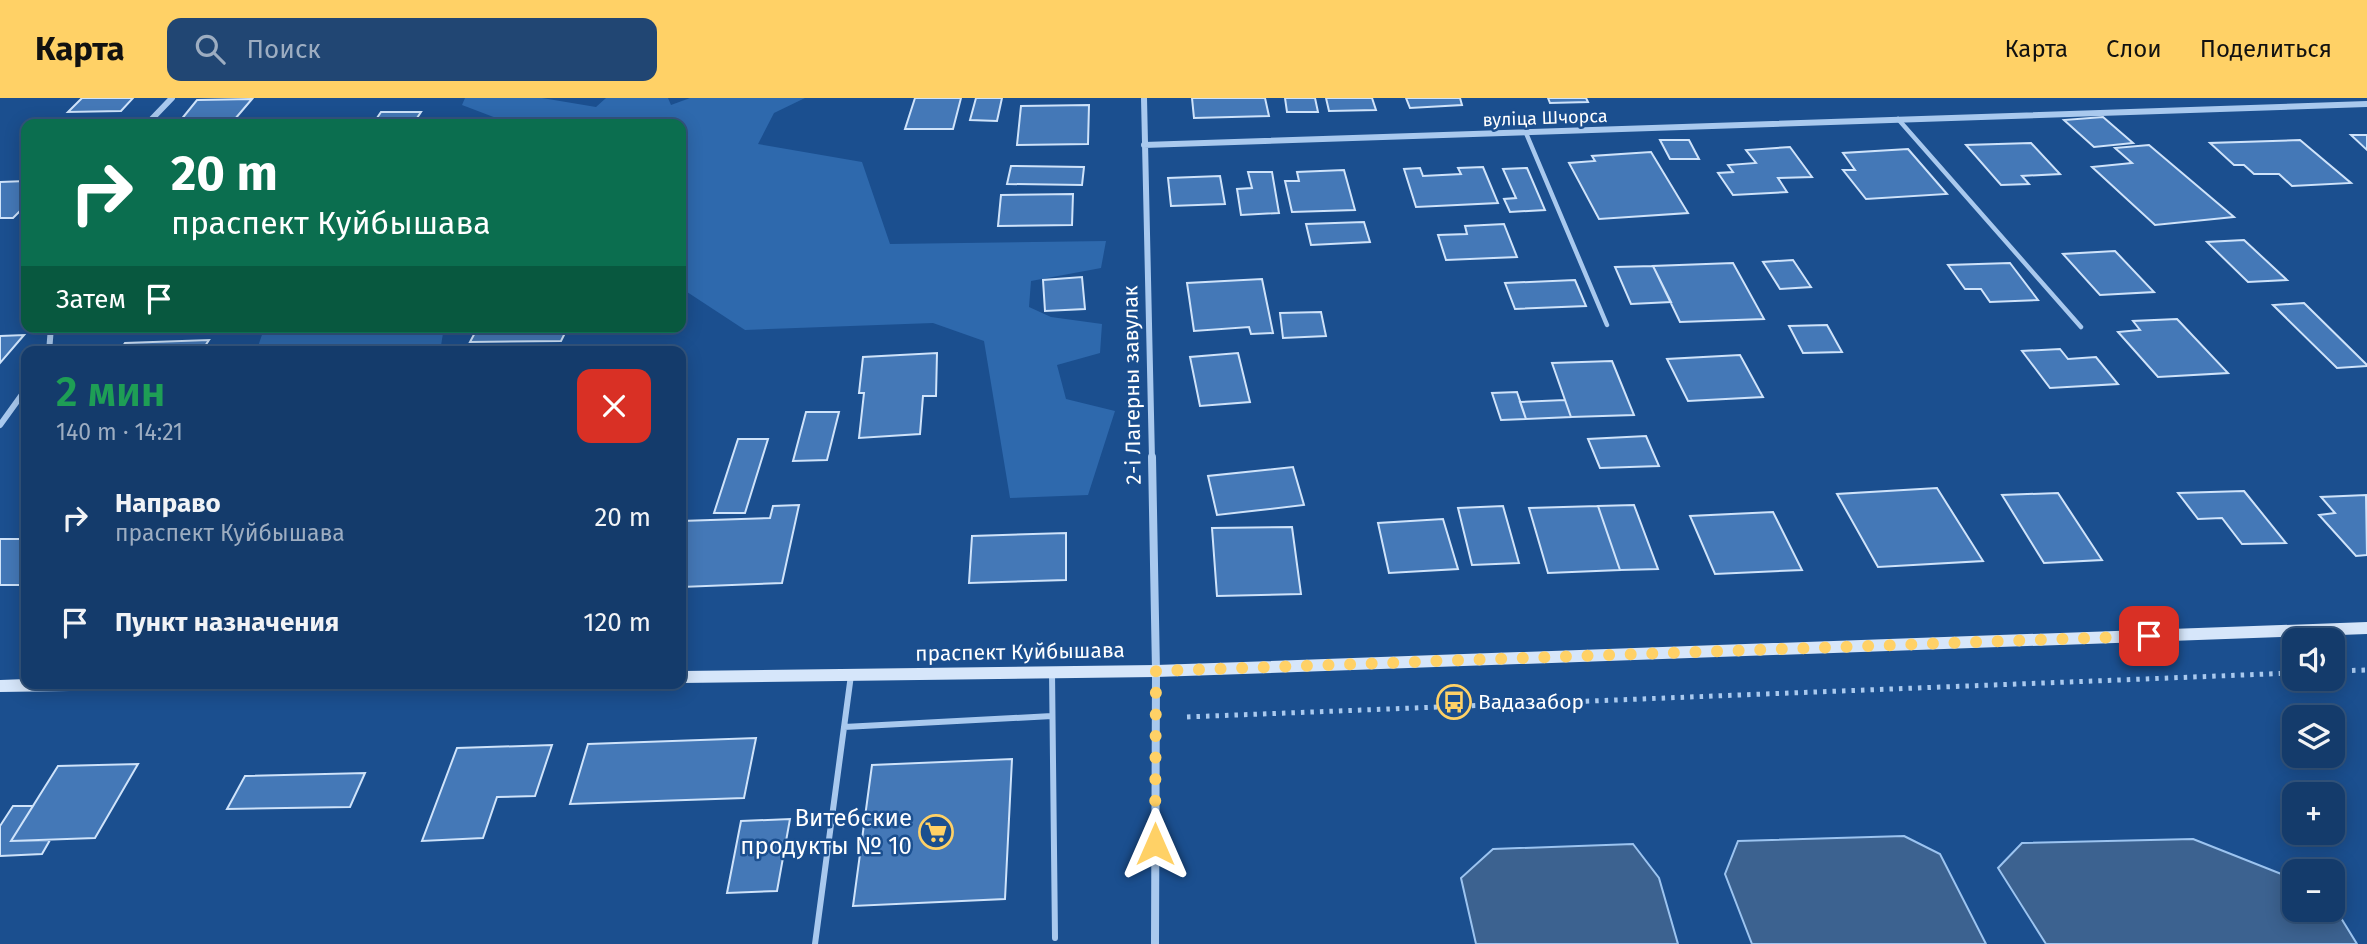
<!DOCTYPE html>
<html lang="ru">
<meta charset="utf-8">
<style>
body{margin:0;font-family:"Fira Sans",sans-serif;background:#214673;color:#f1f3f6;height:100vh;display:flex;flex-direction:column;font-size:26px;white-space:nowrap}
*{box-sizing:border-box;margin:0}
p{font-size:23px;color:#9dadc1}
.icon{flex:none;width:38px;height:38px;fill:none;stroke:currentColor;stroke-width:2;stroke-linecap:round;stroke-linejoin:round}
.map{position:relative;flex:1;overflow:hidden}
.details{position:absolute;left:21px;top:248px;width:665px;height:343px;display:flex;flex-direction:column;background:#143b6b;border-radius:14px;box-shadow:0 4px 18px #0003,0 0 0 2px #33557e}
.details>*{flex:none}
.banner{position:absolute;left:21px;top:21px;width:665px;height:214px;border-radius:14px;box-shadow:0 4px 18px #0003,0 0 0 2px #33557e;background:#0b6e4f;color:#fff;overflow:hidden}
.tools{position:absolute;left:2282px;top:530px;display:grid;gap:14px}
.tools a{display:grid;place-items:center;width:63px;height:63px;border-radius:14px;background:#143b6b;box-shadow:0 4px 18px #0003,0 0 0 2px #33557e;font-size:35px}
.pin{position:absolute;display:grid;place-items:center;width:60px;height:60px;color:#fff;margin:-30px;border-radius:14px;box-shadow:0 4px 10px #0006}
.me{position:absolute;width:77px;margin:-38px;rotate:0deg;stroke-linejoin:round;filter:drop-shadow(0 0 5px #0008)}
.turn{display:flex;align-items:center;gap:24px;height:147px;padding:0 35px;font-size:32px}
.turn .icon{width:91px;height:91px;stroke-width:2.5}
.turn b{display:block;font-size:49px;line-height:60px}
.then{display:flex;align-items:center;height:66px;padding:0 35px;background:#0003;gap:14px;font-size:26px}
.round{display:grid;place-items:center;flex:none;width:74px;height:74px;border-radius:14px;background:#214673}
.headline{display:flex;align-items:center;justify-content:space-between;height:119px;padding:0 35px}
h1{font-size:42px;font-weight:600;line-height:52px;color:#1e9e55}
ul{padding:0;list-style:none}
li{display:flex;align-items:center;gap:21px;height:105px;padding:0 35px}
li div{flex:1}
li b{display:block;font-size:26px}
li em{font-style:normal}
header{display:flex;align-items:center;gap:42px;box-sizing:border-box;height:98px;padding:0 35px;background:#ffd166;color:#111}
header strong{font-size:33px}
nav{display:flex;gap:38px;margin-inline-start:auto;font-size:24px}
.search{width:490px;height:63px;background:#214673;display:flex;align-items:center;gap:18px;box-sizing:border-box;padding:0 24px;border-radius:14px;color:#9dadc1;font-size:26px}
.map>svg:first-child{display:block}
.green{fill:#2e69ad}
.water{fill:#3c6290;stroke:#9cc4f0;stroke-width:2}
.building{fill:#4478b7;stroke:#cfe3fa;stroke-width:2}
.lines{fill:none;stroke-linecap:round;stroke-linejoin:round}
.path{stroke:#a9c9ee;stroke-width:5;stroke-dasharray:3.5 6;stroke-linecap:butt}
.lane-far1{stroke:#a9c9ee;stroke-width:4.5}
.lane{stroke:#a9c9ee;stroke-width:6}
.street-far1{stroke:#a9c9ee;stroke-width:6}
.street{stroke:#a9c9ee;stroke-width:8}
.secondary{fill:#d6e6fa;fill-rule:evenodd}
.route{stroke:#ffd166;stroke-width:12;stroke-dasharray:0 21.6}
.labels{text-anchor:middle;stroke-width:5;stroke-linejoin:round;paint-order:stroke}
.far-street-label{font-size:18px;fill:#fff;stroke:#1b4f8f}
.street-label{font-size:21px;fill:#fff;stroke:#1b4f8f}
.poi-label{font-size:21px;fill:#fff;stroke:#1b4f8f;text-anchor:start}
.near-poi-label{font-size:24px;fill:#fff;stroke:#1b4f8f;text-anchor:end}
</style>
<header>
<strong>Карта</strong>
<div class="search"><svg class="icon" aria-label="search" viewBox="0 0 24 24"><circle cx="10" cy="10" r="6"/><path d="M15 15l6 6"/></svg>Поиск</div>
<nav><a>Карта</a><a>Слои</a><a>Поделиться</a></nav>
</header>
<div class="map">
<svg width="2367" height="846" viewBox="0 0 2367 846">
<rect width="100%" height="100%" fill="#1b4f8f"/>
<path class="green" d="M465,0H542L596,9L606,0H668L671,7L690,0H805L774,15L758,46L862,64L890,146L1106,143L1101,170L1031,183L1029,209L1051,219L1102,226L1100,255L1057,267L1066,301L1115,313L1088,397L1010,400L984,243L933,225L745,232L681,190V26H512L462,7Z
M279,229H444L440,254H256L264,231Z"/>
<path class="water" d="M1904,738L1940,756L1986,846H1752L1725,776L1738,743Z
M2193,741L2294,781V812H2333V807L2357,846H2046L1998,770L2022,745Z
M1633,746L1659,780L1678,846H1476L1461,780L1493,751Z"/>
<path class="building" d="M82,0H133L121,13L68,14Z
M915,0H961L953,31H905Z
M976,0H1002L997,23L970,22Z
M1192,0H1265L1269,18L1194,20Z
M1285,0H1315L1318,14H1287Z
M1326,0H1372L1376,12L1329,13Z
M1406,0H1460L1462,7L1410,10Z
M1548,0H1586L1588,4L1550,5Z
M252,1L235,21L180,23L197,2Z
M1089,7L1088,46L1017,47L1021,8Z
M381,14H421L413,26H373Z
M2103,19L2133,45L2094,49L2064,22Z
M2351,37H2367V52Z
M1660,42H1689L1699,61H1670Z
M2300,42L2351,85L2292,88L2279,76H2254L2244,67H2234L2210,45Z
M2031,45L2060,76L2022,78L2029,86L2001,87L1966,47Z
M2149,47L2234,119L2155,127L2092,69L2132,65L2115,50Z
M1790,49L1812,79L1778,80L1787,94L1733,97L1718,75L1733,74L1728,67L1756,65L1746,52Z
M1908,51L1947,96L1866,101L1843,72H1855L1843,55Z
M1651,54L1688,115L1599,121L1569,65L1595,63L1592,58Z
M1011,68L1084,69L1082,87L1007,86Z
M1483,69L1498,105L1416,109L1404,71L1420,70L1423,78L1461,76L1458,70Z
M1527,70L1545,112L1510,114L1504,101L1516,100L1503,71Z
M1344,72L1355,112L1292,114L1285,83H1299L1297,74Z
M1248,74H1272L1279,115L1241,117L1237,91L1252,90Z
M1220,78L1225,106L1171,108L1168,80Z
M26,83V107L13,120H0V84Z
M1073,96L1072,127L998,128L1001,97Z
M1364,124L1370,144L1311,147L1306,126Z
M1504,126L1517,159L1446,162L1438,137L1467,136L1465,128Z
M2244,142L2287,182L2248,184L2207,144Z
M2115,153L2154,194L2100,197L2063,156Z
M1793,162L1811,189L1780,191L1763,164Z
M1733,165L1764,221L1680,224L1653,168Z
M2010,165L2038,202L1990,204L1981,191H1965L1948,167Z
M1653,168L1671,204L1631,206L1615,169Z
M1082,179L1085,211L1045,213L1043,182Z
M1262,181L1273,235L1251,236L1249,229L1194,233L1187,185Z
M1575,182L1586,208L1515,211L1505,185Z
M2304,205L2367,267V268L2337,270L2273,207Z
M1321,214L1326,238L1283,240L1280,215Z
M2177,221L2228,275L2158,279L2118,234L2140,232L2133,223Z
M1827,227L1842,254L1803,255L1789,228Z
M478,229H568L561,243L470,244Z
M24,237L0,265V238Z
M209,242L201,254H119L125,245Z
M2060,251L2068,261L2096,259L2118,286L2050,290L2022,253Z
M937,255L936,298H923L920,336L859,340L864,295H859L863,259Z
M1238,255L1250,304L1200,308L1190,259Z
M1740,257L1763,299L1688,303L1667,261Z
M1612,263L1634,317L1571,319L1552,265Z
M1517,294L1526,321L1501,322L1492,295Z
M1565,302L1571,319L1526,321L1520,304Z
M806,314H839L827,362L793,363Z
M1646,338L1659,368L1600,370L1588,341Z
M738,341H768L745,415H714Z
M1293,369L1304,407L1217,417L1208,378Z
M1937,390L1983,463L1878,469L1837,396Z
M2244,393L2286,445L2242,446L2222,420L2198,421L2178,395Z
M2058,395L2102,462L2044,465L2002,397Z
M2366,397L2367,457L2356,458L2319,417L2335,415L2321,399Z
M799,407L782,485L681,489V423L770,420L773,408Z
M1634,407L1658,471L1620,472L1598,408Z
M1503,408L1519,465L1472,467L1458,410Z
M1598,408L1620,472L1548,475L1529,410Z
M1773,414L1802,472L1715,476L1690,418Z
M1443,421L1458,471L1389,475L1378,425Z
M1292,429L1301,496L1217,498L1212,430Z
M1066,435V482L969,485L972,438Z
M0,441H26V478L20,487H0Z
M756,640L744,700L570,706L588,646Z
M552,647L535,698L497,699L483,740L422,743L457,650Z
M1012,661L1005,801L853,808L872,667Z
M138,666L95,740L11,743L58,668Z
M365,675L350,709L227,711L245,678Z
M13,708H33L11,743L50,742L42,756L0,758V728Z
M790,721L777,793L727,795L741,723Z"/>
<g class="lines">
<path class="path" d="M2333,573L2367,572
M1187,619L2294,575"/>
<path class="lane-far1" d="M1898,21L2081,229
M1526,35L1607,227"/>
<path class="lane" d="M1052,574L1055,840
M844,629L1052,618
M815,846L851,577"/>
<path class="street-far1" d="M1144,0L1152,361
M147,26L172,0
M1144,47L2367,6
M49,254L51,229
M0,327L26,291"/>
<path class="street" d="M1152,359L1156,573L1155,846"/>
<path class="secondary" d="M2367,524V536L1156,579L681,585V573L1156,567Z
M26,581V586H147L145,591L139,592L0,594V582Z"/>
</g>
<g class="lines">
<path class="route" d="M1155,746L1156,573L2149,538"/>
</g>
<defs>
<g id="bus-ring" transform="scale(1.75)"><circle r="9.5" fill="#1b4f8f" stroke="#ffd166" stroke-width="1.5"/><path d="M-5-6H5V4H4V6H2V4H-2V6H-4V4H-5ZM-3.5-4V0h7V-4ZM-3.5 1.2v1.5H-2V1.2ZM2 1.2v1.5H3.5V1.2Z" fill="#ffd166"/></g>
<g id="supermarket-ring" transform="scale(1.75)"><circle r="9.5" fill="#1b4f8f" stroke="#ffd166" stroke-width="1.5"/><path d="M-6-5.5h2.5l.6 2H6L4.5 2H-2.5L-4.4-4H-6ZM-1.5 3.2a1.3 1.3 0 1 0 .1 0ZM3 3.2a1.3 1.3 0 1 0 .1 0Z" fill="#ffd166"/></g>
</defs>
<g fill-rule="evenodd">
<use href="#bus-ring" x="1454" y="604"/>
<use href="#supermarket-ring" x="936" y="734"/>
</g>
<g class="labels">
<g class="far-street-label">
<text transform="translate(1545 20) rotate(-2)" y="6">вуліца Шчорса</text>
</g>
<g class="street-label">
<text transform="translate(1132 287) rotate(-91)" y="7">2-і Лагерны завулак</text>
<text transform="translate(1020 554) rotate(-1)" y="7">праспект Куйбышава</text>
</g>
<g class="poi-label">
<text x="1478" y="611">Вадазабор</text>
</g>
<g class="near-poi-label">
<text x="912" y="728">Витебские<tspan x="912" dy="28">продукты № 10</tspan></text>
</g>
</g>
</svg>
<div class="tools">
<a><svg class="icon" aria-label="sound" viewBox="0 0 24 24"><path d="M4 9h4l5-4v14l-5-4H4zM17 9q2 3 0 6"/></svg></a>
<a><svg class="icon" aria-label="layers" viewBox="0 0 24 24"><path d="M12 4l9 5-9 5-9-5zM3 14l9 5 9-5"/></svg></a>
<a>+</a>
<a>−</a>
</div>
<div class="pin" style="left:2149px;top:538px;background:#d93025"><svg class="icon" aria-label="arrive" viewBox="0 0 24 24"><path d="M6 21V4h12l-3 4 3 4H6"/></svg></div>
<svg class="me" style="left:1155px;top:746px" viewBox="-20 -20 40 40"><path d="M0-17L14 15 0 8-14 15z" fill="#ffd166" stroke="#fff" stroke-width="4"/></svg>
<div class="banner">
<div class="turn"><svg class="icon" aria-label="right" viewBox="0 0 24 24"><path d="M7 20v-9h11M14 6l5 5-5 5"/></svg><div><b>20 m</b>праспект Куйбышава</div></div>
<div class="then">Затем<svg class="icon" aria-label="arrive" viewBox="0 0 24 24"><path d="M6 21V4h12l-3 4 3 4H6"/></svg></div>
</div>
<section class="details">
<div class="headline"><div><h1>2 мин</h1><p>140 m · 14:21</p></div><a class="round" style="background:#d93025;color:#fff"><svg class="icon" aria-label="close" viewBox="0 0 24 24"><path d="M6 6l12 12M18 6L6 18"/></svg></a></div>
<ul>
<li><svg class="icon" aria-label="right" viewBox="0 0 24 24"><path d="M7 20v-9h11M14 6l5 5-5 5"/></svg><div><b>Направо</b><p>праспект Куйбышава</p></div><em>20 m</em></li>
<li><svg class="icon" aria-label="arrive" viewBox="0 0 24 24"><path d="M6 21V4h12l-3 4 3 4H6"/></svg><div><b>Пункт назначения</b></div><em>120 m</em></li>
</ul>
</section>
</div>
